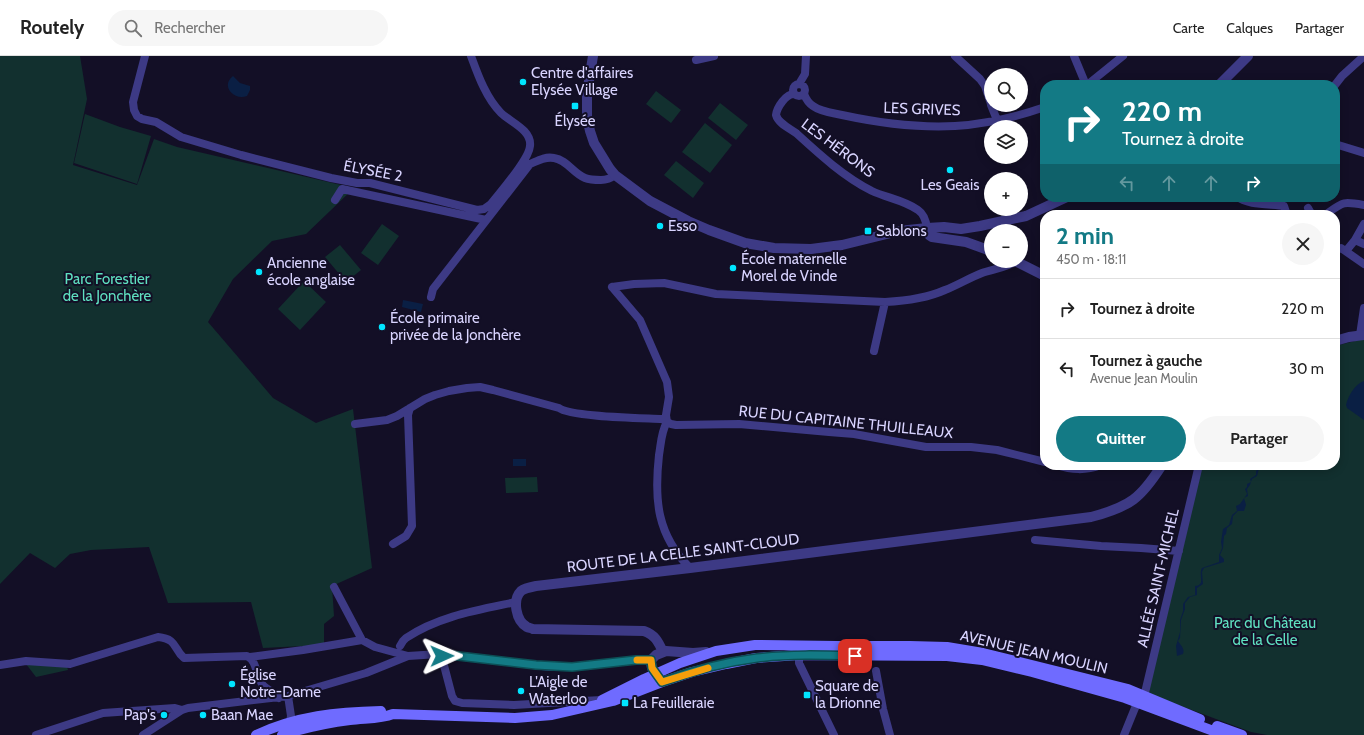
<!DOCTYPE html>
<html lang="fr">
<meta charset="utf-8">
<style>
body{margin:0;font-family:Cabin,sans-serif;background:#f6f6f6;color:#222;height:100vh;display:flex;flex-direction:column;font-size:15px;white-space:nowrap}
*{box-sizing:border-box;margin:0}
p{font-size:13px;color:#767676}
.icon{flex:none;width:22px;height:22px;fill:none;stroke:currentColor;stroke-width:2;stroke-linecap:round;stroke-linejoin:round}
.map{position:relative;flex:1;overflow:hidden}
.details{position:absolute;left:1040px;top:154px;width:300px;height:260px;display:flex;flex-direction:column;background:#fff;border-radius:16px;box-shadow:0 2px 10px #0003}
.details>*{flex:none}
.top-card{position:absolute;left:1040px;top:24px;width:300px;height:122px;border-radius:16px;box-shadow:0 2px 10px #0003;background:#137a85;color:#fff;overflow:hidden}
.tools{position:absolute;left:984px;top:12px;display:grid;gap:8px}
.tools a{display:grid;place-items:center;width:44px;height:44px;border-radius:50%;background:#fff;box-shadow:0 2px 10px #0003;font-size:20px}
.pin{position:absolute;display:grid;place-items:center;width:34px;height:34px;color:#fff;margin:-17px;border-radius:8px;box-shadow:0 2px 6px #0006}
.me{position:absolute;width:44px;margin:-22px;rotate:89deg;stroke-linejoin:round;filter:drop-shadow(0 0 3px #0008)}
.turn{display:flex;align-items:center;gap:14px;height:84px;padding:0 16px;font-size:18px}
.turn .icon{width:52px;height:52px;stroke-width:2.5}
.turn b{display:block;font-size:28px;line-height:34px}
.lanes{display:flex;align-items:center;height:38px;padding:0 16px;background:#0003;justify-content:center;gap:20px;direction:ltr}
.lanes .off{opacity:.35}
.round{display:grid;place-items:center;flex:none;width:42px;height:42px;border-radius:21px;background:#f6f6f6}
.summary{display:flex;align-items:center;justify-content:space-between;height:68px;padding:0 16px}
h1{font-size:24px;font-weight:800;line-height:30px;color:#137a85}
.primary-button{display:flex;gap:8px;margin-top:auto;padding:8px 16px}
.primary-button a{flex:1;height:46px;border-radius:24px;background:#137a85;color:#fff;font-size:16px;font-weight:800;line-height:46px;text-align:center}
.primary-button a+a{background:#f6f6f6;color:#222}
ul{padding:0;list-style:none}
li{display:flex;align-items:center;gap:12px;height:60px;padding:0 16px;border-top:1px solid #e0e0e0}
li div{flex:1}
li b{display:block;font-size:15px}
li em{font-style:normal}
header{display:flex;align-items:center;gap:24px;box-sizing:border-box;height:56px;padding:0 20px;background:#fff;border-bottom:1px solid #e0e0e0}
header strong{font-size:19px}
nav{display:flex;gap:22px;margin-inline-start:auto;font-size:14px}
.search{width:280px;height:36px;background:#f6f6f6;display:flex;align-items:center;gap:10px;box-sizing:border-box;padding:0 14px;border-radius:22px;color:#767676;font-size:15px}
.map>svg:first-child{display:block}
.green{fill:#12302f}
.water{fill:#0a1f44}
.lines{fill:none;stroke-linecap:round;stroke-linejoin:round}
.minor{stroke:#3d3a85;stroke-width:8}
.tertiary{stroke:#3d3a85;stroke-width:10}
.secondary{stroke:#6f6bff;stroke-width:10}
.route-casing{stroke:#0c4f56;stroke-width:10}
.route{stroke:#137a85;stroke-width:7}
.slow{stroke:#f59e0b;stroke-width:7}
.poi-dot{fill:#00e5ff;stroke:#130f26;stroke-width:1.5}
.labels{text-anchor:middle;stroke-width:4;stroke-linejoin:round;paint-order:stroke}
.poi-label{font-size:15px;fill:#d9d4ff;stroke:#130f26;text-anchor:start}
.street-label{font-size:15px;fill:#d9d4ff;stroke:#130f26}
.park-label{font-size:15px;fill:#5fe0c0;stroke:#130f26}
</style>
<header>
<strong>Routely</strong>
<div class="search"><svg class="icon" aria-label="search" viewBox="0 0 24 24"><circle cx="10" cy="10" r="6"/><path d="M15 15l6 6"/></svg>Rechercher</div>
<nav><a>Carte</a><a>Calques</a><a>Partager</a></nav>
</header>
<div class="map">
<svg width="1364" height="679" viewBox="0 0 1364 679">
<rect width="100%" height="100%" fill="#130f26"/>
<path class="green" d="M0,0H80L87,43L73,109L137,129L154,83L177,91L354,132L306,178L272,185L233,223L208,266L273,342L316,367L353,353L372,512L332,530L334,560L324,568V589L263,592L251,546L168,547L149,491L91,494L70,498L55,512L30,497L0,528Z
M656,35L681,54L671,67L646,48Z
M720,47L748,69L736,84L708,62Z
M85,58L120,71L151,80L137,128L74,107Z
M705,67L732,89L710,117L682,96Z
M676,105L704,127L693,142L664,119Z
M382,168L399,180L378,209L361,197Z
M340,189L361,214L346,226L325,201Z
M304,225L326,246L300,274L278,253Z
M1359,284H1364V679H1267L1251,676L1208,660L1149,638L1150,628L1202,409H1335V290Z
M1045,367V402L1042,401L1040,372Z
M537,421L538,436L506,437L505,422Z
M26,608L67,611L68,614L36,621Z"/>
<path class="water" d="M233,20L240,27L250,30V34L247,40C234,45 220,30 233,20Z
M403,244L423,248L421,256L402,251Z
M1364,325V364L1347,352L1346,349C1348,340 1355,328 1364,325Z
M513,403H526V410H513Z
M1257,409H1260L1257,420L1252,423L1250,429L1247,433L1248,440L1244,442L1246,449L1244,455H1238L1233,460L1232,468L1227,472L1226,478L1224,480L1223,492L1220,499L1224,503V506L1204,512L1202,516L1203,528L1197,532V539L1190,541L1185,547V553L1181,564L1180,582L1178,585C1181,590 1185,592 1183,598L1177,600L1176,590L1180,576V564L1183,555V548L1188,541L1195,539V530C1206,529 1198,519 1202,512L1219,506V499L1222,492L1221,486L1223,473L1229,469L1232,459L1237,455L1236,450L1240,448L1247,438L1245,433L1247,431V428L1251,426L1250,423L1256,419V415L1258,413Z"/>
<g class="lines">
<path class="minor" d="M145,0L133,46L134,54L137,60L142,63L156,66L181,81L241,99L331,122L357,127H370L477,154L484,153L491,148C501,135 529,104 530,90C532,74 510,66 501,57C486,42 478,19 471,0
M955,0L980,23L985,30L991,48
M1074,0L1086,29
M696,4L714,0
M793 34a6 6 0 1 1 12 0a6 6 0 1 1-12 0Z
M799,28L805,18L806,0
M1087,29L1123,0
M1335,29L1342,20L1364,0
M794,38C786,38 777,51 776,59C778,67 789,72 796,77C819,98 844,121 872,135C887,142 904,144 918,154C924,158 926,165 927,172
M804,38C806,43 808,47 813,50C821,56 833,57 842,59C879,67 917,72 955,70C986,68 1016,61 1045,51
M991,49L997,64
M1335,88L1364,97
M1238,141C1246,149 1272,148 1284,150L1287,159
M335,144L342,133L486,164
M1308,152L1312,159
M1325,159C1343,146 1342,145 1364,149
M1355,184L1364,188
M1335,195L1341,192L1364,208
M1346,195L1355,184L1364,168
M612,231L634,228L664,227L716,238L885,246C905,245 927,242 945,234C958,229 969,222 982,217C993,213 1006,212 1016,205
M612,231L640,264L667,326L669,341L666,359L667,366
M431,241L433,233L530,108C537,105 545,100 554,102C567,104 573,117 585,122C590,124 596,124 601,124C607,124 610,123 615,119
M1360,279L1364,252
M874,295L885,246
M667,366C661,376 661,388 659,399C654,444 657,479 690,512
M355,368L387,364L397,360L425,343L435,339L449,335L467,332L480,331L493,334L559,352C570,361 644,362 662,363L671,368L676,369L739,368L829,376L854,378L926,391H971L997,394L1045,406
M1056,409C1072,414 1085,415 1101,409
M1035,484L1101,490L1141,492L1179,495
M393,488L406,480L412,470L408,359L410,352
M334,531L362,584
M400,590L403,585L406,582C439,560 478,554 516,546
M441,598L452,640L455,645L462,647L514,649L601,644
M799,599V607L834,679
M250,601L303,594L362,584L375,591L408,600
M0,609L26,605L70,608L158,581C178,583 173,593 184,602L247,600C258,606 255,619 262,628C266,634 275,636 279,642
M876,615L883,653L890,679
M288,640L291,660L290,666
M1144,641L1199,409
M36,679L103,657L175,652L182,654
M143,679L182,654L188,652L288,640L366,617L408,600L439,598L550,611H571L636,604H651
M1124,679L1137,647"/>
<path class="tertiary" d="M593,0L587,37V61L590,75L594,87L610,113L615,119L650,145L688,165L709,174L745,187L774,192L811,193L842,189L899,175L927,172L944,171L961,173L980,170L1026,160L1067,141
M1219,29L1248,0
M927,172L929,179L932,181L966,186L991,195
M1015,205L1045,220
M1335,285L1349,281L1364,279
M663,596C658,585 655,579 644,575L533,573C531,572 529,572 527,571C516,565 512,544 521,535C525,532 531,531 536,530L690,512L1091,461C1130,451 1141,442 1162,409
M661,625L652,612L651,607V604L656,599L666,595L693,597L706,596"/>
<path class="secondary" d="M602,644L644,623L680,607L716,595L755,589L838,590H910L947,591L983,597L1128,633L1200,663
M1217,670L1242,679
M256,679C297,660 337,656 381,655
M282,679C304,672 326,667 350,664C364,662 380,663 393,658L515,662L552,659L613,645L662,626L692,616L726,608L756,602L799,599L947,600L982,604L1032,616L1125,642L1224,679"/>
</g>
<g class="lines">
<g class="route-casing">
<path id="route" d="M442,600L441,598L536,609L572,611L636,604H651L652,612L662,626C692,615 725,606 757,602C789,598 822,599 855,600"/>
</g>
<use href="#route" class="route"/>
<path class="slow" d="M637,604H651L652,612L662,626L708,612"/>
</g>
<g class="poi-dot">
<circle cx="523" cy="26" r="4"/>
<rect x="571" y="46" width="8" height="8" rx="2"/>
<circle cx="950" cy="114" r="4"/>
<circle cx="660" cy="170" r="4"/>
<rect x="864" y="171" width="8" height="8" rx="2"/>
<circle cx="733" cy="212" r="4"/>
<circle cx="259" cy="216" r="4"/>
<circle cx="382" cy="271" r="4"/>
<circle cx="232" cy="628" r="4"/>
<circle cx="521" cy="635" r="4"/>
<rect x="803" y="635" width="8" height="8" rx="2"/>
<rect x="621" y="643" width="8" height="8" rx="2"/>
<circle cx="164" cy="659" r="4"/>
<circle cx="203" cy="659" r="4"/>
</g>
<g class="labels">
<g class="poi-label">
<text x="531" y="22">Centre d'affaires<tspan x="531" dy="17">Elysée Village</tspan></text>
<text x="575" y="70" text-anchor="middle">Élysée</text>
<text x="950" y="134" text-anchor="middle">Les Geais</text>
<text x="668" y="175">Esso</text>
<text x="876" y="180">Sablons</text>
<text x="741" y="208">École maternelle<tspan x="741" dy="17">Morel de Vinde</tspan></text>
<text x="267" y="212">Ancienne<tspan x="267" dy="17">école anglaise</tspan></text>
<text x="390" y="267">École primaire<tspan x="390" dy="17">privée de la Jonchère</tspan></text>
<text x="240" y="624">Église<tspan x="240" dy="17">Notre-Dame</tspan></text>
<text x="529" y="631">L'Aigle de<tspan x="529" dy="17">Waterloo</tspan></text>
<text x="815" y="635">Square de<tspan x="815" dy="17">la Drionne</tspan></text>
<text x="633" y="652">La Feuilleraie</text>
<text x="156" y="664" text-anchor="end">Pap's</text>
<text x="211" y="664">Baan Mae</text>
</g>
<g class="street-label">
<text transform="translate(922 53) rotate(2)" y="5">LES GRIVES</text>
<text transform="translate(838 92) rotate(37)" y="5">LES HÉRONS</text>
<text transform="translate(373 115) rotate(11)" y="5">ÉLYSÉE 2</text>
<text transform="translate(846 366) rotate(6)" y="5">RUE DU CAPITAINE THUILLEAUX</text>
<text transform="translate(683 497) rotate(-7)" y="5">ROUTE DE LA CELLE SAINT-CLOUD</text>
<text transform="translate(1158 522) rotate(-77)" y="5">ALLÉE SAINT-MICHEL</text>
<text transform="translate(1034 596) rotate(13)" y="5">AVENUE JEAN MOULIN</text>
</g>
<g class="park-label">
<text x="107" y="228">Parc Forestier<tspan x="107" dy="17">de la Jonchère</tspan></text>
<text x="1265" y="572">Parc du Château<tspan x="1265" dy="17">de la Celle</tspan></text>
</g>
</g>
</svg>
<div class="tools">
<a><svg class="icon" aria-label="search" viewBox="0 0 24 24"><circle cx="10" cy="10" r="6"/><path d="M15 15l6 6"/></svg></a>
<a><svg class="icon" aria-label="layers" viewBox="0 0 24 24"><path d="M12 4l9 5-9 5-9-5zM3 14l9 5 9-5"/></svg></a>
<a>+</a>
<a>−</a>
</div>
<div class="pin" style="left:855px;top:600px;background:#d93025"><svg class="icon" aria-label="arrive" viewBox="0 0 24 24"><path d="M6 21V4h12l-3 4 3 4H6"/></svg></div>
<svg class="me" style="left:442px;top:600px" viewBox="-20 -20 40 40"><path d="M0-17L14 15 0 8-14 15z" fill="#137a85" stroke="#fff" stroke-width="4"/></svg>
<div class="top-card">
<div class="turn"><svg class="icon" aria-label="right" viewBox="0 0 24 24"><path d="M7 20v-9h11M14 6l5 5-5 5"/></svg><div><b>220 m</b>Tournez à droite</div></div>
<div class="lanes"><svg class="icon off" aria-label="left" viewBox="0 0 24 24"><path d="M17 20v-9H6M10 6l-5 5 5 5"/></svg><svg class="icon off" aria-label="ahead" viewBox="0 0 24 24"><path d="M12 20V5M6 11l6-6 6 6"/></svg><svg class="icon off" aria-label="ahead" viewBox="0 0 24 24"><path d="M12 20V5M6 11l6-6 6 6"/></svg><svg class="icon" aria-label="right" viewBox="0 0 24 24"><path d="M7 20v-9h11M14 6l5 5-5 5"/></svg></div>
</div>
<section class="details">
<div class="summary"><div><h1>2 min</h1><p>450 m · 18:11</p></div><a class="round"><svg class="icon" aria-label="close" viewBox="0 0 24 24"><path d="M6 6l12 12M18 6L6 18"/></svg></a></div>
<ul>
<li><svg class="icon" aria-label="right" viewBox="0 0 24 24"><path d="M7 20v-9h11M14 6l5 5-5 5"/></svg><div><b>Tournez à droite</b></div><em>220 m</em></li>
<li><svg class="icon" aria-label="left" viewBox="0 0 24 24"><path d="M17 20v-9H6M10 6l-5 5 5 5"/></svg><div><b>Tournez à gauche</b><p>Avenue Jean Moulin</p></div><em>30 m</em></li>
</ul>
<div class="primary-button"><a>Quitter</a><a>Partager</a></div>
</section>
</div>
